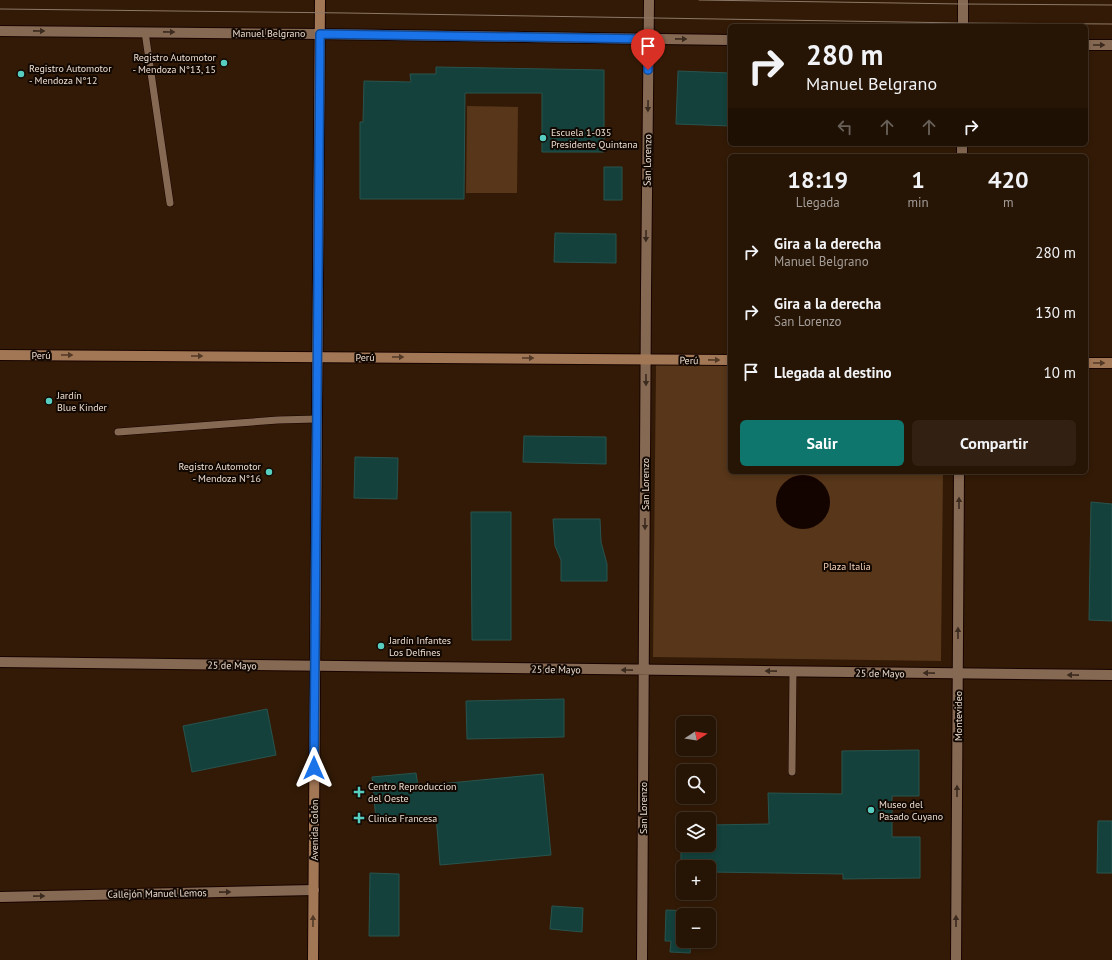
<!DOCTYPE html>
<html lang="es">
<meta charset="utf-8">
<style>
body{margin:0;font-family:"PT Sans",sans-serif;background:#322113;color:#f1f3f6;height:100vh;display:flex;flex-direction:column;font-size:15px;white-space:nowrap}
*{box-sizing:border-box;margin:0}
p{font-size:13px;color:#a49e9a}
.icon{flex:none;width:22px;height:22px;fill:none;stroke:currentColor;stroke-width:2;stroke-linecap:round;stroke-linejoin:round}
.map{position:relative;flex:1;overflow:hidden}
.details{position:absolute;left:728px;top:154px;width:360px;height:320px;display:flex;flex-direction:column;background:#261404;border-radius:6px;box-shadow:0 2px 6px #0003,0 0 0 1px #423326}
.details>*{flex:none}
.guide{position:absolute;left:728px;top:24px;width:360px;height:122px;border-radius:6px;box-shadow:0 2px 6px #0003,0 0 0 1px #423326;background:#261404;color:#f1f3f6;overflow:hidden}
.needle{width:26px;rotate:78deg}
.controls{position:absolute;left:676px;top:716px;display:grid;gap:8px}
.controls a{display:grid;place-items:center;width:40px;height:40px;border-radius:6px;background:#261404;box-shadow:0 2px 6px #0003,0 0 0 1px #423326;font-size:20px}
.pin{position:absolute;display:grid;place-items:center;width:34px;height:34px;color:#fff;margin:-41px -17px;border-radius:50% 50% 50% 0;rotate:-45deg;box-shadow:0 0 4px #0007}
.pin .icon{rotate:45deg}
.me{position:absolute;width:44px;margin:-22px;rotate:0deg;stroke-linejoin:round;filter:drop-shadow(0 0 3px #0008)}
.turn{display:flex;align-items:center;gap:14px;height:84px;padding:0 12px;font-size:18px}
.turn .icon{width:52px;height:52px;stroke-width:2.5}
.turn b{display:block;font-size:28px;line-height:34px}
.lanes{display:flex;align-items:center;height:38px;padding:0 12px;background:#0003;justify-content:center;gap:20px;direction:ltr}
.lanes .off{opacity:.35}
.eta{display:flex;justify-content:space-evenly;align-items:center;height:68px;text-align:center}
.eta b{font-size:24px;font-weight:800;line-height:28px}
.cta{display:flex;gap:8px;margin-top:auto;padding:8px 12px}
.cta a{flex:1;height:46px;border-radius:6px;background:#0f766e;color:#fff;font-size:16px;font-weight:800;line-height:46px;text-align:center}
.cta a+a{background:#322113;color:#f1f3f6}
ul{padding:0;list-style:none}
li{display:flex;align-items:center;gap:12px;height:60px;padding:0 12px}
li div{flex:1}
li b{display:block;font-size:15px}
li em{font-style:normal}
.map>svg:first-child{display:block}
.green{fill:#573619}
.water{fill:#140400}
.building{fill:#14413c;stroke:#29544e}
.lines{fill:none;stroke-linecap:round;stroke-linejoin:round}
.service-casing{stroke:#180400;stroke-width:8}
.minor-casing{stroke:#180400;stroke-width:12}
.tertiary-casing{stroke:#180400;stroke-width:12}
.secondary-casing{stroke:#180400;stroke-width:12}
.service{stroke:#866953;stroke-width:7}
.minor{stroke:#866953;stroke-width:10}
.tertiary{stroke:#866953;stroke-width:10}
.secondary{stroke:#a27755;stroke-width:10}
.tram{stroke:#8d7968;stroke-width:1}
.oneway{fill:#3b2a1e}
.oneway2{fill:#533a27}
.route-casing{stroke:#114b97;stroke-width:10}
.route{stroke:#1a73e8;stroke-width:7}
.poi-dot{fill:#58cec0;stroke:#120802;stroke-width:1.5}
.labels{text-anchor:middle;stroke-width:4;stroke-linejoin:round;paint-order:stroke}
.street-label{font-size:10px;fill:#edddd0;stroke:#120802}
.poi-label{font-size:10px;fill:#edddd0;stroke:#120802;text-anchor:start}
.park-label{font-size:10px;fill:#f5d2b7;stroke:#120802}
</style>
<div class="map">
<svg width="1112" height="960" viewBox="0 0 1112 960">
<rect width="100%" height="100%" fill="#321a06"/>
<path class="green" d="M467,106L518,107L517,193H466Z
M656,364L730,365V472H943L941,661L653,657Z"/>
<path class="water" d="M776 502a27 27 0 1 1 54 0a27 27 0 1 1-54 0Z"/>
<path class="building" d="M436,67L604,70V152H542V93H465L464,199H360V122H363L364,81L411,82L410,74H436Z
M678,71L730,73V126L676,124Z
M604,167H622V200H604Z
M555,233L616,234V263L554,262Z
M524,436L606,437V464L523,462Z
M355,457L398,458L397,499L354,498Z
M1091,502L1112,504V621L1089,620Z
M471,512H511V640H472Z
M553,519H600L601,542L607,564V581H561V560L555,546Z
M564,699V737L467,739L466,701Z
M267,709L276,755L192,772L183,726Z
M919,750V796H892V837H920V878L843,879V874L709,872V867H683V871H681V825H683V845H709V825L769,824L768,793L842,794V751Z
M416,773L418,786L543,774L551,855L440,865L436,815L376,820L372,777Z
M1098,821H1112V873H1097Z
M370,873L399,874V936H369Z
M552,906L583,908L582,932L550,929Z
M666,910L692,911V915H683V941H691L690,953L670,952L671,941H665Z"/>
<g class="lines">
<g class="service-casing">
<path id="service" d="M145,32L170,203
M118,432L278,420L317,419
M792,772L793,672"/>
</g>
<g class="minor-casing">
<path id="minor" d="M963,13V0
M0,662L1112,675
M0,897L314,890
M642,960L646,291L649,0"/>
</g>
<g class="tertiary-casing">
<path id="tertiary" d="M963,26V13
M0,31L320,34L730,40
M1086,45H1112
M962,156V144
M956,960L959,472"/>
</g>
<g class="secondary-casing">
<path id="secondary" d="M0,355L730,360
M1086,363H1112
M313,960L320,0"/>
</g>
<use href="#service" class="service"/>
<use href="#minor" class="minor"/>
<use href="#tertiary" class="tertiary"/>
<use href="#secondary" class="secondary"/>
<path class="tram" d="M699,0L963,4L1112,5
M0,9L347,13L963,23L1112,24"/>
</g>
<defs><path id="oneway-solid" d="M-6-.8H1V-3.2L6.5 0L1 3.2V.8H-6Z"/></defs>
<g class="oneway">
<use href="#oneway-solid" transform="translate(39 31) rotate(1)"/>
<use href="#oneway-solid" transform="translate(169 32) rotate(1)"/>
<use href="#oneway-solid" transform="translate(681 39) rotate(1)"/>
<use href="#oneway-solid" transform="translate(1099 45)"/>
<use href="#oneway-solid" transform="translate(648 106) rotate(91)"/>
<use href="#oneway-solid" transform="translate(646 236) rotate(91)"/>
<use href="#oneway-solid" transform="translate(646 380) rotate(90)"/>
<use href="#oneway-solid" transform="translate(959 503) rotate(-90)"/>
<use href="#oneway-solid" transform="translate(645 524) rotate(90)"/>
<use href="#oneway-solid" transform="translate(958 633) rotate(-90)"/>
<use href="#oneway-solid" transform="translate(627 670) rotate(-179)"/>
<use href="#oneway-solid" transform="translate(771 671) rotate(-179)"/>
<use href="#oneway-solid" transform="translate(929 673) rotate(-179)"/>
<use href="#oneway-solid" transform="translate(1073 675) rotate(-179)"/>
<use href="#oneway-solid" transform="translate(957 791) rotate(-90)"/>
<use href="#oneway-solid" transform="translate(225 892) rotate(-1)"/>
<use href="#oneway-solid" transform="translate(39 896) rotate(-1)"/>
<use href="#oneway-solid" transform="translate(956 921) rotate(-90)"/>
</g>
<g class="oneway2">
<use href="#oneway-solid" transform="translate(67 355)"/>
<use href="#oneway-solid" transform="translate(197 356)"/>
<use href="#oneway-solid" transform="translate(398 357)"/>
<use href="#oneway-solid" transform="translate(528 358)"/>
<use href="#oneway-solid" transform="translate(714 360) rotate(1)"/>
<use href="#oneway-solid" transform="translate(1099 363)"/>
<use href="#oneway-solid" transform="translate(313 921) rotate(-90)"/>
</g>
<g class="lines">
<g class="route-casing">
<path id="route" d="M314,768L320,34L648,39V70"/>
</g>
<use href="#route" class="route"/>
</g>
<g class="poi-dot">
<circle cx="224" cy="63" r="4"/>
<circle cx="21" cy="74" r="4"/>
<circle cx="543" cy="138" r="4"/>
<circle cx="49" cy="401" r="4"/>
<circle cx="269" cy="472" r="4"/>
<circle cx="381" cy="646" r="4"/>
<path d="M357 786h4v4h4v4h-4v4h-4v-4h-4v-4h4z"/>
<circle cx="871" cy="810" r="4"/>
<path d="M357 812h4v4h4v4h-4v4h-4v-4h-4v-4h4z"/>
</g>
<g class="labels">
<g class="street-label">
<text x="269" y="37">Manuel Belgrano</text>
<text transform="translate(647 160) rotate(-89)" y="4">San Lorenzo</text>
<text x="41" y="359">Perú</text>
<text x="365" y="361">Perú</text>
<text transform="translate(689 360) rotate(1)" y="4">Perú</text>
<text transform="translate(645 484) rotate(-90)" y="4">San Lorenzo</text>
<text transform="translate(232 665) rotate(1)" y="4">25 de Mayo</text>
<text transform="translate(556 669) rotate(1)" y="4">25 de Mayo</text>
<text transform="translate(880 673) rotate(1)" y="4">25 de Mayo</text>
<text transform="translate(958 716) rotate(-90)" y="4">Montevideo</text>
<text transform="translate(643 808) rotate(-90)" y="4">San Lorenzo</text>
<text transform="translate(314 830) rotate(-90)" y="4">Avenida Colón</text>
<text transform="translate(157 893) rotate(-1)" y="4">Callejón Manuel Lemos</text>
</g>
<g class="poi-label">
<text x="216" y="61" text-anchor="end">Registro Automotor<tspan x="216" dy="12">- Mendoza N°13, 15</tspan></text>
<text x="29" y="72">Registro Automotor<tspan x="29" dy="12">- Mendoza N°12</tspan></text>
<text x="551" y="136">Escuela 1-035<tspan x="551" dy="12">Presidente Quintana</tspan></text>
<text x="57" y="399">Jardín<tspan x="57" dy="12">Blue Kinder</tspan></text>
<text x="261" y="470" text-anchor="end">Registro Automotor<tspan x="261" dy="12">- Mendoza N°16</tspan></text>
<text x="389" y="644">Jardín Infantes<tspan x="389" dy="12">Los Delfines</tspan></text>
<text x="368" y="790">Centro Reproduccion<tspan x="368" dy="12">del Oeste</tspan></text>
<text x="879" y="808">Museo del<tspan x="879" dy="12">Pasado Cuyano</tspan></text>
<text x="368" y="822">Clinica Francesa</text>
</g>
<g class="park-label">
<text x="847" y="570">Plaza Italia</text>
</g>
</g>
</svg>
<div class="controls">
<a><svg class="needle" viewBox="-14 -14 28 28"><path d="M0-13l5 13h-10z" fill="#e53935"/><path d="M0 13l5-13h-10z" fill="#a49e9a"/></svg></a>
<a><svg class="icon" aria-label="search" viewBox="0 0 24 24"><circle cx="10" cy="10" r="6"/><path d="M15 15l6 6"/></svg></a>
<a><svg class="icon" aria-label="layers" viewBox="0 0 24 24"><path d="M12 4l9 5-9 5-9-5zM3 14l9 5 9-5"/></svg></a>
<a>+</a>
<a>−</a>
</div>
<div class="pin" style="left:648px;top:70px;background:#d93025"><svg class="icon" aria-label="arrive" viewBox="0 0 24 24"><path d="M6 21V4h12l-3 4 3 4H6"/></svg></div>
<svg class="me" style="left:314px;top:768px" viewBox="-20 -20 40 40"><path d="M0-17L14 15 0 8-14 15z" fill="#1a73e8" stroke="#fff" stroke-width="4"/></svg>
<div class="guide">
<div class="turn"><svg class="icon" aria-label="right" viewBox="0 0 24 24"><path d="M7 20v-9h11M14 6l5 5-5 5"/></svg><div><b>280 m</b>Manuel Belgrano</div></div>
<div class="lanes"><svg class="icon off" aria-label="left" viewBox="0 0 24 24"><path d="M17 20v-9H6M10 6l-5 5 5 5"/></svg><svg class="icon off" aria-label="ahead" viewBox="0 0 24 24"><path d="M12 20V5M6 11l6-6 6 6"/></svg><svg class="icon off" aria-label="ahead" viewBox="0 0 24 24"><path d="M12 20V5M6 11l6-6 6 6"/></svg><svg class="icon" aria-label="right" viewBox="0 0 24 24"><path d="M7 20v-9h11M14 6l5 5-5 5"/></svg></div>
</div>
<section class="details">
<div class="eta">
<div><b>18:19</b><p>Llegada</p></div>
<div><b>1</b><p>min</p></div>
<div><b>420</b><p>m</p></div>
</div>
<ul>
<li><svg class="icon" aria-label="right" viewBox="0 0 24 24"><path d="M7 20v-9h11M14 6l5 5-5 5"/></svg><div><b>Gira a la derecha</b><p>Manuel Belgrano</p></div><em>280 m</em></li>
<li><svg class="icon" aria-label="right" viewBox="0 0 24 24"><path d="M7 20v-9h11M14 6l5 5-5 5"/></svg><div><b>Gira a la derecha</b><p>San Lorenzo</p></div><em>130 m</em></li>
<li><svg class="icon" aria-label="arrive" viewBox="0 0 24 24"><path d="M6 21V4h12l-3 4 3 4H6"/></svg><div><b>Llegada al destino</b></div><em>10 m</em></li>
</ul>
<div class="cta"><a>Salir</a><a>Compartir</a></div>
</section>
</div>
